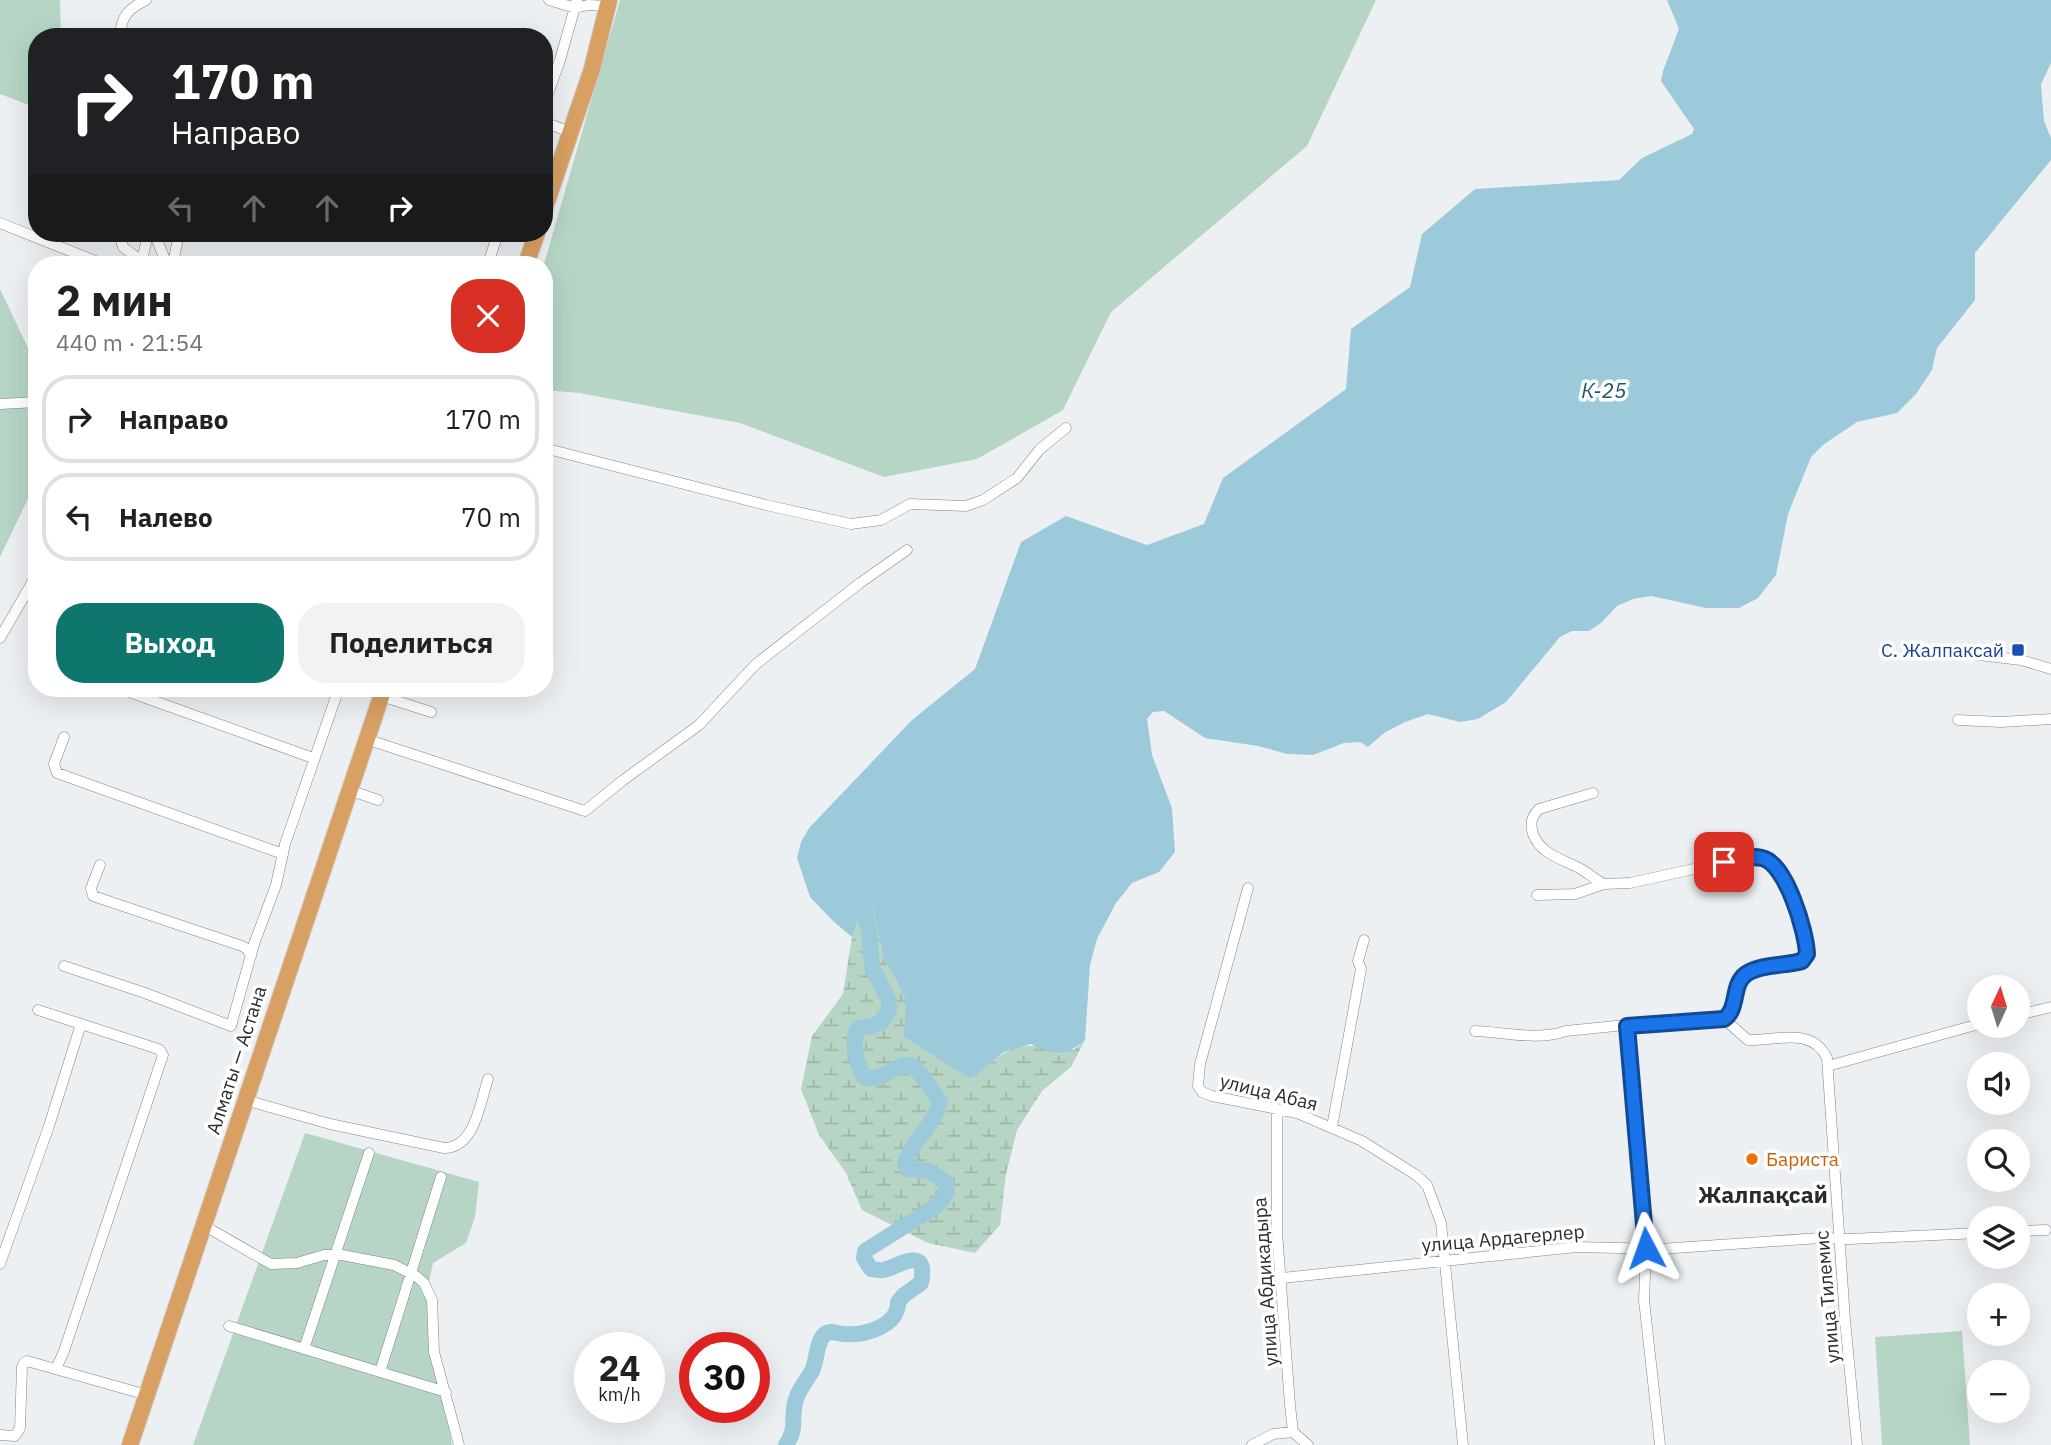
<!DOCTYPE html>
<html lang="ru">
<meta charset="utf-8">
<style>
body{margin:0;font-family:"IBM Plex Sans",sans-serif;background:#f2f2f2;color:#202124;height:100vh;display:flex;flex-direction:column;font-size:26px;white-space:nowrap}
*{box-sizing:border-box;margin:0}
p{font-size:23px;color:#757577}
.icon{flex:none;width:38px;height:38px;fill:none;stroke:currentColor;stroke-width:2;stroke-linecap:round;stroke-linejoin:round}
.map{position:relative;flex:1;overflow:hidden}
.side{position:absolute;left:28px;top:256px;width:525px;height:441px;display:flex;flex-direction:column;background:#fff;border-radius:28px;box-shadow:0 7px 28px #0002}
.side>*{flex:none}
.banner{position:absolute;left:28px;top:28px;width:525px;height:214px;border-radius:28px;box-shadow:0 7px 28px #0002;background:#202124;color:#fff;overflow:hidden}
.needle{width:46px;rotate:4deg}
.tools{position:absolute;left:1967px;top:975px;display:grid;gap:14px}
.tools a{display:grid;place-items:center;width:63px;height:63px;border-radius:50%;background:#fff;box-shadow:0 7px 28px #0002;font-size:35px}
.speed{position:absolute;left:574px;top:1332px;display:flex;gap:14px;font-size:35px;font-weight:700;text-align:center}
.speed>*{display:grid;place-content:center;width:91px;height:91px;border-radius:50%;background:#fff;box-shadow:0 7px 28px #0002;line-height:1}
.speed small{font-size:18px;font-weight:400}
.speed .limit{border:10px solid #d22;background:#fff;color:#111}
.pin{position:absolute;display:grid;place-items:center;width:60px;height:60px;color:#fff;margin:-30px;border-radius:14px;box-shadow:0 4px 10px #0006}
.me{position:absolute;width:77px;margin:-38px;rotate:356deg;stroke-linejoin:round;filter:drop-shadow(0 0 5px #0008)}
.turn{display:flex;align-items:center;gap:24px;height:147px;padding:0 28px;font-size:32px}
.turn .icon{width:91px;height:91px;stroke-width:2.5}
.turn b{display:block;font-size:49px;line-height:60px}
.lanes{display:flex;align-items:center;height:66px;padding:0 28px;background:#0003;justify-content:center;gap:35px;direction:ltr}
.lanes .off{opacity:.35}
.round{display:grid;place-items:center;flex:none;width:74px;height:74px;border-radius:28px;background:#f2f2f2}
.headline{display:flex;align-items:center;justify-content:space-between;height:119px;padding:0 28px}
h1{font-size:42px;font-weight:700;line-height:52px}
.action{display:flex;gap:14px;margin-top:auto;padding:14px 28px}
.action a{flex:1;height:80px;border-radius:28px;background:#0f766e;color:#fff;font-size:28px;font-weight:700;line-height:80px;text-align:center}
.action a+a{background:#f2f2f2;color:#202124}
ul{padding:0;list-style:none}
li{display:flex;align-items:center;gap:21px;height:88px;margin:0 14px 10px;padding:0 14px;border:4px solid #e0e0e0;border-radius:28px}
li div{flex:1}
li b{display:block;font-size:26px}
li em{font-style:normal}
.map>svg:first-child{display:block}
.green{fill:#b6d5c4}
.wetland{fill:url(#wetland-marsh)}
.water{fill:#9dcadb}
.lines{fill:none;stroke-linecap:round;stroke-linejoin:round}
.river{stroke:#9dcadb;stroke-width:16}
.minor-casing{stroke:#818487;stroke-width:11}
.trunk-casing{stroke:#cccccd;stroke-width:18}
.minor{stroke:#fff;stroke-width:10}
.trunk{stroke:#d8a063;stroke-width:16}
.route-casing{stroke:#114b97;stroke-width:18}
.route{stroke:#1a73e8;stroke-width:12}
.transit-dot{fill:#1a4fb4;stroke:#fff;stroke-width:2.5}
.food-dot{fill:#e8710a;stroke:#fff;stroke-width:2.5}
.labels{text-anchor:middle;stroke-width:7;stroke-linejoin:round;paint-order:stroke}
.transit-label{font-size:19px;fill:#164399;stroke:#fff;text-anchor:end}
.street-label{font-size:19px;fill:#2b2c2d;stroke:#fff}
.food-label{font-size:19px;fill:#c56008;stroke:#fff;text-anchor:start}
.water-label{font-size:21px;font-style:italic;fill:#1b5568;stroke:#fff}
.quarter-label{font-size:23px;font-weight:bold;fill:#282b2d;stroke:#fff}
</style>
<div class="map">
<svg width="2051" height="1445" viewBox="0 0 2051 1445">
<defs>
<pattern id="wetland-marsh" width="20" height="14" patternUnits="userSpaceOnUse" patternTransform="scale(1.75)"><rect width="20" height="14" fill="#b6d5c4"/><path d="M1 5h8M5 5V1M11 12h8M15 12V8" fill="none" stroke="#9db7a9"/></pattern>
</defs>
<rect width="100%" height="100%" fill="#edf0f3"/>
<path class="green" d="M0,0H60L61,37H37V108L0,94Z
M620,0H1376L1307,146L1111,312L1063,410L977,459L884,477L740,423L579,393L544,390V264Z
M0,289L37,367V480L0,557Z
M305,1133L479,1182L475,1217L466,1243L433,1263L427,1291L452,1445H193Z
M1962,1331L1970,1445H1882L1875,1337Z"/>
<path class="wetland" d="M869,889L884,960L895,977L906,1001L937,1056L971,1079C1015,1042 1017,1042 1074,1050L1085,1040L1071,1067L1042,1091L1017,1130L1006,1174L1000,1225L975,1253L928,1243L862,1210L846,1173L819,1135L801,1089L812,1036L843,994L852,937Z"/>
<path class="water" d="M1667,0H2051V63L2041,84L2044,121L2051,138V160L1975,253V300L1937,348L1932,370L1916,394L1897,413L1857,422L1823,445L1811,457L1788,514L1776,575L1758,598L1739,608H1706L1651,596L1633,599L1617,606L1601,623L1589,631H1572L1560,637L1506,702L1478,719L1460,722L1428,714L1405,722L1384,733L1368,747L1360,742L1344,743L1313,755L1287,754L1258,746L1205,738L1164,711L1153,712L1147,719L1152,755L1172,808L1175,852L1159,872L1132,883L1116,903L1097,939L1090,965L1085,1040C1065,1058 1053,1055 1031,1044L1004,1052L971,1079L904,1037L906,1001L895,977L884,960L869,890L852,937L833,921L810,897L797,858L801,842L809,828L912,720L975,669L1021,542L1066,516L1147,545L1204,524L1223,478L1346,389L1351,329L1410,287L1422,234L1475,189L1619,180L1642,158L1692,134L1694,129L1661,81L1663,71L1679,29Z"/>
<g class="lines">
<path class="river" d="M786,1445C796,1430 792,1425 794,1409C795,1394 805,1383 812,1371C817,1361 816,1343 824,1335C830,1329 837,1334 844,1334C864,1336 899,1326 898,1302L904,1295L921,1283C929,1242 895,1269 883,1270C879,1271 875,1269 871,1269L864,1258L865,1251L935,1207C943,1199 949,1194 946,1182L929,1171L907,1169L905,1163C912,1141 935,1125 940,1101C931,1091 925,1078 916,1069C901,1054 885,1085 864,1077C856,1062 851,1044 858,1028L870,1027L881,1022L889,1010V1001L872,967L869,932L864,909L875,871"/>
<g class="minor-casing">
<path id="minor" d="M549,0L575,8L588,5L608,6
M120,37C121,16 128,9 146,0
M544,105L560,60L577,0
M544,122L570,132
M0,223L103,264
M119,233L123,247L145,264
M154,233L167,264
M142,261L148,233
M173,264L179,233
M488,264L498,233
M0,404L37,402
M544,448L766,505L851,524L881,520L910,504L966,506L983,500L1017,478L1040,449L1066,428
M0,638L37,574
M1979,655L2021,660L2051,669
M132,693L313,758
M381,696L431,712
M1958,720L2001,722L2051,719
M64,737L54,764L57,773L283,854
M366,739L585,811L622,781L699,725L756,664L860,583L907,550
M349,790L378,800
M1593,793L1539,809C1531,817 1530,824 1533,834C1541,855 1563,859 1581,869C1589,874 1596,880 1604,884
M100,865L91,888L93,896L242,946L247,949L251,956
M1248,888L1200,1064L1198,1086L1202,1092L1212,1096L1297,1113L1362,1141L1416,1175L1427,1185L1441,1223L1463,1445
M64,966L145,993L231,1026L254,944L276,885L285,844L339,688
M38,1010L152,1047L160,1050L163,1055L64,1351L56,1369
M2018,1015L2051,1007
M1724,1019L1748,1040C1776,1041 1812,1026 1827,1058L1845,1320L1857,1445
M1627,1026L1646,1248L1644,1300L1660,1445
M1475,1031C1504,1032 1538,1041 1566,1031L1665,1021L1724,1019C1739,1008 1731,985 1746,974C1761,964 1785,965 1802,961L1807,954C1806,929 1789,877 1770,861C1763,857 1755,858 1748,857L1630,883L1604,884L1575,894L1537,895
M1828,1066L1979,1024
M245,1100L330,1124L444,1148C475,1148 480,1103 488,1079
M1277,1109V1232L1290,1405L1293,1432L1308,1445
M1332,1127L1361,969L1358,961L1364,940
M203,1225L271,1264L297,1263L324,1255H342L394,1265L416,1276L424,1283L432,1300L434,1352L459,1445
M2018,1231L2046,1230
M0,1264L49,1126L81,1024
M1282,1278L1577,1247L1660,1249L1820,1238L1850,1239L1979,1233
M229,1326L446,1392
M304,1349L369,1153
M380,1372L441,1177
M0,1435L15,1436L20,1428L22,1367L24,1363L27,1361L147,1395
M1252,1445L1273,1434L1293,1432"/>
</g>
<g class="trunk-casing">
<path id="trunk" d="M544,210L592,69L609,0
M526,264L537,233
M130,1445L384,688"/>
</g>
<use href="#minor" class="minor"/>
<use href="#trunk" class="trunk"/>
</g>
<g class="lines">
<g class="route-casing">
<path id="route" d="M1646,1248L1627,1026L1724,1019C1739,1009 1731,985 1746,974C1761,964 1785,966 1802,961L1807,954C1806,931 1786,863 1762,858C1749,855 1736,860 1724,862"/>
</g>
<use href="#route" class="route"/>
</g>
<rect class="transit-dot" x="2011" y="643" width="14" height="14" rx="3.5"/>
<circle class="food-dot" cx="1752" cy="1159" r="7"/>
<g class="labels">
<g class="transit-label">
<text x="2004" y="657">С. Жалпаксай</text>
</g>
<g class="street-label">
<text transform="translate(236 1060) rotate(-72)" y="7">Алматы — Астана</text>
<text transform="translate(1269 1092) rotate(14)" y="7">улица Абая</text>
<text transform="translate(1503 1238) rotate(-5)" y="7">улица Ардагерлер</text>
<text transform="translate(1265 1282) rotate(-94)" y="7">улица Абдикадыра</text>
<text transform="translate(1827 1297) rotate(-95)" y="7">улица Тилемис</text>
</g>
<g class="food-label">
<text x="1766" y="1166">Бариста</text>
</g>
<g class="water-label">
<text x="1604" y="398">К-25</text>
</g>
<g class="quarter-label">
<text x="1763" y="1203">Жалпақсай</text>
</g>
</g>
</svg>
<div class="tools">
<a><svg class="needle" viewBox="-14 -14 28 28"><path d="M0-13l5 13h-10z" fill="#e53935"/><path d="M0 13l5-13h-10z" fill="#757577"/></svg></a>
<a><svg class="icon" aria-label="sound" viewBox="0 0 24 24"><path d="M4 9h4l5-4v14l-5-4H4zM17 9q2 3 0 6"/></svg></a>
<a><svg class="icon" aria-label="search" viewBox="0 0 24 24"><circle cx="10" cy="10" r="6"/><path d="M15 15l6 6"/></svg></a>
<a><svg class="icon" aria-label="layers" viewBox="0 0 24 24"><path d="M12 4l9 5-9 5-9-5zM3 14l9 5 9-5"/></svg></a>
<a>+</a>
<a>−</a>
</div>
<div class="speed"><div>24<small>km/h</small></div><div class="limit">30</div></div>
<div class="pin" style="left:1724px;top:862px;background:#d93025"><svg class="icon" aria-label="arrive" viewBox="0 0 24 24"><path d="M6 21V4h12l-3 4 3 4H6"/></svg></div>
<svg class="me" style="left:1646px;top:1248px" viewBox="-20 -20 40 40"><path d="M0-17L14 15 0 8-14 15z" fill="#1a73e8" stroke="#fff" stroke-width="4"/></svg>
<div class="banner">
<div class="turn"><svg class="icon" aria-label="right" viewBox="0 0 24 24"><path d="M7 20v-9h11M14 6l5 5-5 5"/></svg><div><b>170 m</b>Направо</div></div>
<div class="lanes"><svg class="icon off" aria-label="left" viewBox="0 0 24 24"><path d="M17 20v-9H6M10 6l-5 5 5 5"/></svg><svg class="icon off" aria-label="ahead" viewBox="0 0 24 24"><path d="M12 20V5M6 11l6-6 6 6"/></svg><svg class="icon off" aria-label="ahead" viewBox="0 0 24 24"><path d="M12 20V5M6 11l6-6 6 6"/></svg><svg class="icon" aria-label="right" viewBox="0 0 24 24"><path d="M7 20v-9h11M14 6l5 5-5 5"/></svg></div>
</div>
<section class="side">
<div class="headline"><div><h1>2 мин</h1><p>440 m · 21:54</p></div><a class="round" style="background:#d93025;color:#fff"><svg class="icon" aria-label="close" viewBox="0 0 24 24"><path d="M6 6l12 12M18 6L6 18"/></svg></a></div>
<ul>
<li><svg class="icon" aria-label="right" viewBox="0 0 24 24"><path d="M7 20v-9h11M14 6l5 5-5 5"/></svg><div><b>Направо</b></div><em>170 m</em></li>
<li><svg class="icon" aria-label="left" viewBox="0 0 24 24"><path d="M17 20v-9H6M10 6l-5 5 5 5"/></svg><div><b>Налево</b></div><em>70 m</em></li>
</ul>
<div class="action"><a>Выход</a><a>Поделиться</a></div>
</section>
</div>
